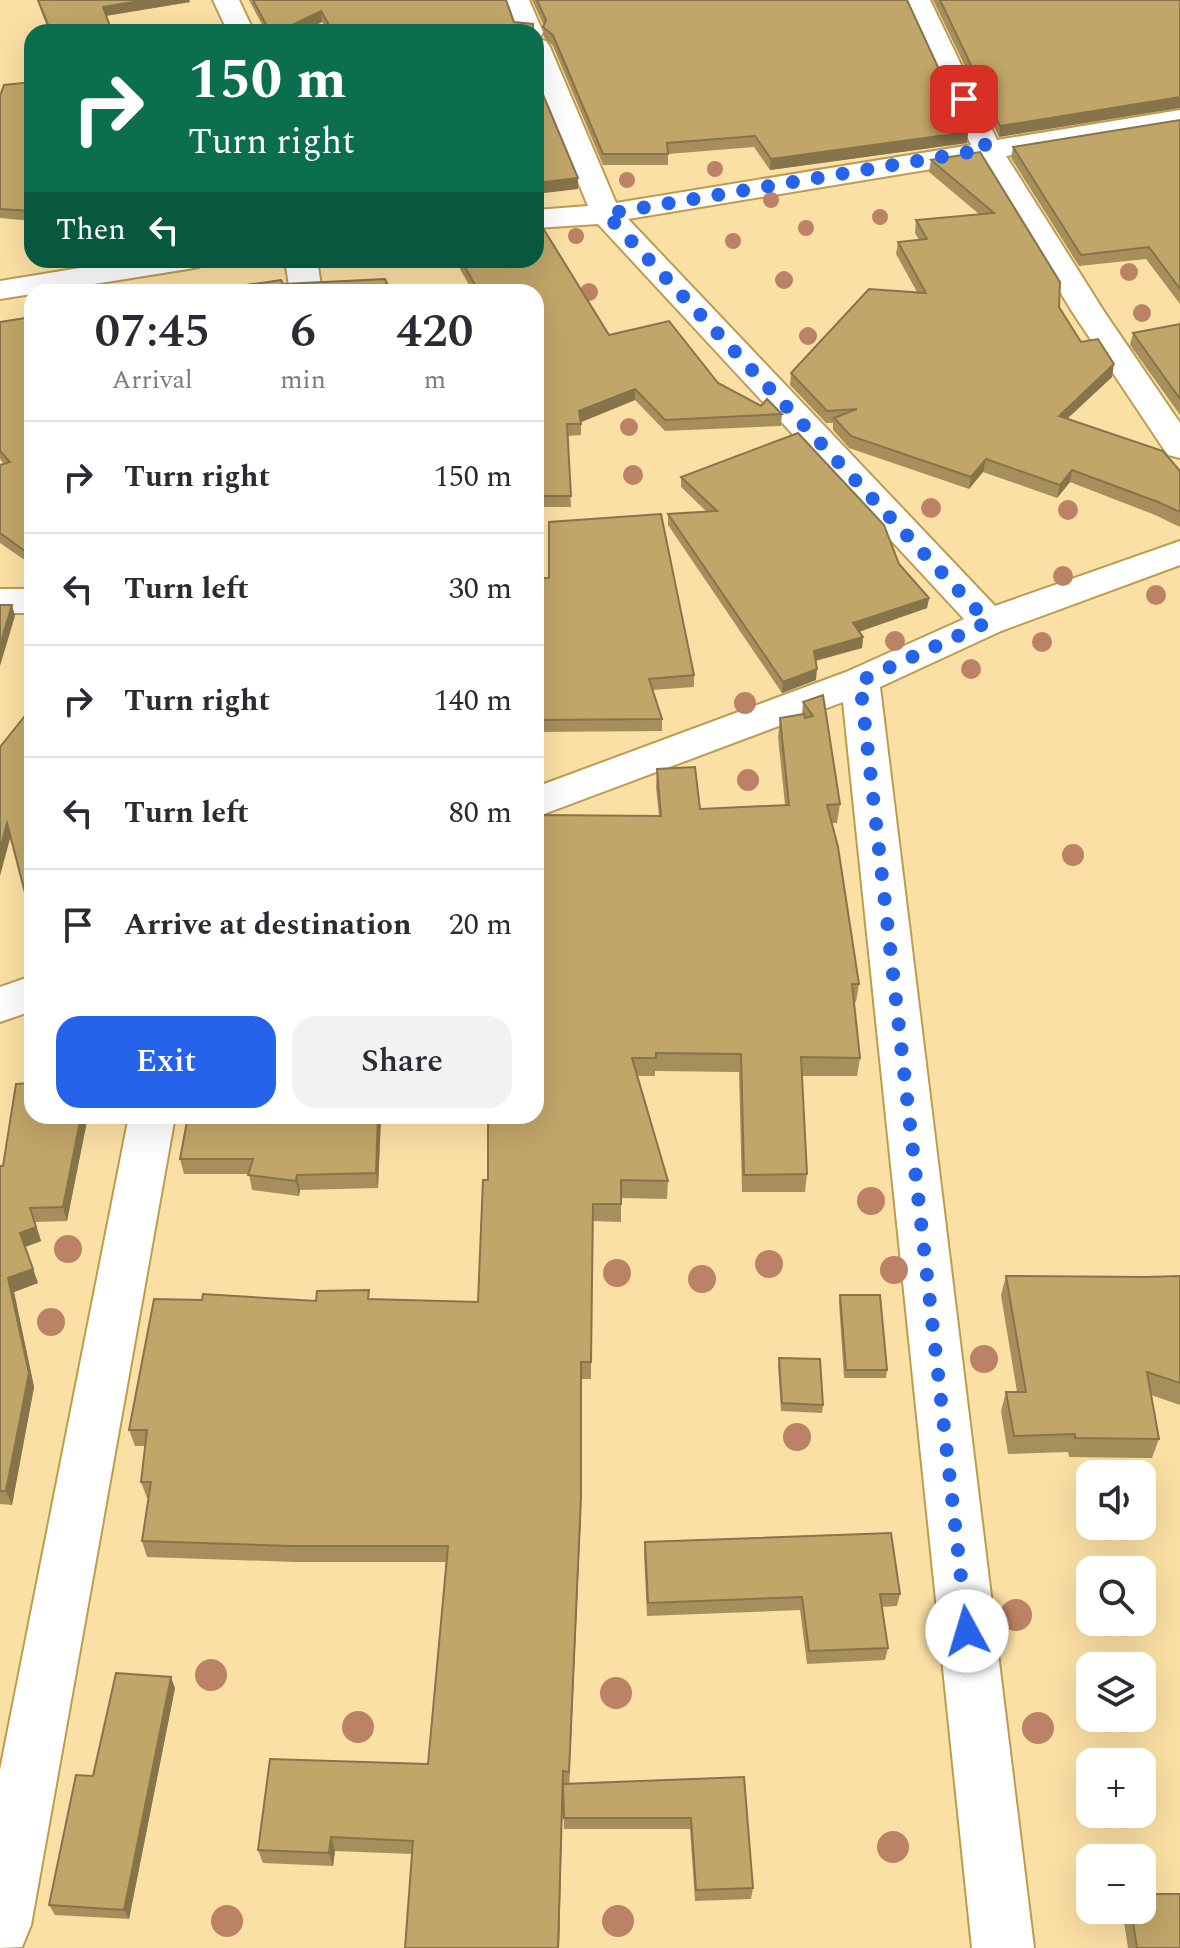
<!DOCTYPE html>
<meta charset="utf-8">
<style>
body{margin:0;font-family:Spectral,serif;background:#f2f2f3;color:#2b2b33;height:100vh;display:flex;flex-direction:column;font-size:30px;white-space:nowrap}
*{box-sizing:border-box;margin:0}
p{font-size:26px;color:#7c7c81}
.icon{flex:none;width:44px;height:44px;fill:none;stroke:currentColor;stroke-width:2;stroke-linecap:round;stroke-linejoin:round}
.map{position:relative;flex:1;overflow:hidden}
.sheet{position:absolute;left:24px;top:284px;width:520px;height:840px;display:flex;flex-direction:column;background:#fff;border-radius:24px;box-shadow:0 8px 32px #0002}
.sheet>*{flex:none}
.guide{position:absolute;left:24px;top:24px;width:520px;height:244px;border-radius:24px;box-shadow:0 8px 32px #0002;background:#0b6e4f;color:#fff;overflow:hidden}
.buttons{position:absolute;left:1076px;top:1460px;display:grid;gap:16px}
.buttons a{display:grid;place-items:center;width:80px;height:80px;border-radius:16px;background:#fff;box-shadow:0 8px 32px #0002;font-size:40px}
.pin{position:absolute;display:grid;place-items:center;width:68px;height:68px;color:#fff;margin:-34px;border-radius:16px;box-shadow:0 4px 12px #0006}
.me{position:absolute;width:88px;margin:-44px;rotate:354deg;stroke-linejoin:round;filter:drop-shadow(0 0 6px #0008)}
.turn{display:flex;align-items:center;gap:28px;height:168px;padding:0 32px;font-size:36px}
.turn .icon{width:104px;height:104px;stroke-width:2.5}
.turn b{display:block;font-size:56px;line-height:68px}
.then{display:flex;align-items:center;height:76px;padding:0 32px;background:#0003;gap:16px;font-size:30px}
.eta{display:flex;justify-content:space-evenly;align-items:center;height:136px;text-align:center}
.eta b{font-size:48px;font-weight:600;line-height:56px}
.action{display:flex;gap:16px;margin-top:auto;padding:16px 32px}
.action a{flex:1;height:92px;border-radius:24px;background:#2563eb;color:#fff;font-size:32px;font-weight:600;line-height:92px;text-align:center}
.action a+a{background:#f2f2f3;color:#2b2b33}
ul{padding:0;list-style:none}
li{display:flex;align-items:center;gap:24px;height:112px;padding:0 32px;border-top:2px solid #e1e1e2}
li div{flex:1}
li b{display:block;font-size:30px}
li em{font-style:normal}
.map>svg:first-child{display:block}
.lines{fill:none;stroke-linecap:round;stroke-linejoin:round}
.minor-casing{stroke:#bc9c51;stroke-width:4}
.minor{fill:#fff;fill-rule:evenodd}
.tree{fill:#bc8265}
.wall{fill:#a68f5a}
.shaded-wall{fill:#87744a}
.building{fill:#c1a669;stroke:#87744a;stroke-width:2}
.route{stroke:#2563eb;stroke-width:14;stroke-dasharray:0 25.2}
</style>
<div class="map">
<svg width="1180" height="1948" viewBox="0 0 1180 1948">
<rect width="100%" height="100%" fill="#fbe0a5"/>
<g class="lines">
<g class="minor-casing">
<path id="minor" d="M213,0H239L254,32H228Z
M503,0H529L543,32L540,38L536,39V32H517Z
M904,0H930L997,140L1180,110V128L1006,156L1105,313L1180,423V458L1168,455L1163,448L1073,313L980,161L628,219L995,606L1180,541V565L1001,631L880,687L1034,1948H972L843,702L536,817V787L846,672L964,619L598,224L536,228V210L588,206L536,80V39L546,41L550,47L616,203L971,145Z
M129,260H204L199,267L188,269L0,299V281Z
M285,260H317L322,292H290Z
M0,589H32V613H0Z
M32,976V1011L0,1022V987Z
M129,1116H175L31,1925L22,1947L0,1948V1770Z"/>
</g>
<use href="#minor" class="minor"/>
</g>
<g class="tree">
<circle cx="715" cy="169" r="8"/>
<circle cx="627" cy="180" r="8"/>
<circle cx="771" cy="200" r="8"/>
<circle cx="880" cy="217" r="8"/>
<circle cx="806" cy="228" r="8"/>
<circle cx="576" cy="236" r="8"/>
<circle cx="733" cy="241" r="8"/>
<circle cx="1129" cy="272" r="9"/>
<circle cx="784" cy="280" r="9"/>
<circle cx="589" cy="292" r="9"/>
<circle cx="1142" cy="313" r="9"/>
<circle cx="808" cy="336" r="9"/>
<circle cx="629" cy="427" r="9"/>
<circle cx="633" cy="475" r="10"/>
<circle cx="931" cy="508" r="10"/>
<circle cx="1068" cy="510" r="10"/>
<circle cx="1063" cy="576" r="10"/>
<circle cx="1156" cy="595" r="10"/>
<circle cx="895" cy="641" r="10"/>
<circle cx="1042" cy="642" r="10"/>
<circle cx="971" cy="669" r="10"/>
<circle cx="745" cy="703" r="11"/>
<circle cx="748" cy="780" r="11"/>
<circle cx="1073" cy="855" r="11"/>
<circle cx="871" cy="1201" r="14"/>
<circle cx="68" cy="1249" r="14"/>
<circle cx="769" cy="1264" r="14"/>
<circle cx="894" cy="1270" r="14"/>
<circle cx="617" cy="1273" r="14"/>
<circle cx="702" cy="1279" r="14"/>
<circle cx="51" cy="1322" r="14"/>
<circle cx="984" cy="1359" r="14"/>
<circle cx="797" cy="1437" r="14"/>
<circle cx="1016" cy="1615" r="16"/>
<circle cx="211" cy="1675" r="16"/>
<circle cx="616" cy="1693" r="16"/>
<circle cx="358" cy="1727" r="16"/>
<circle cx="1038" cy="1728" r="16"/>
<circle cx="893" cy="1847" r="16"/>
<circle cx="227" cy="1921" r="16"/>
<circle cx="618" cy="1921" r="16"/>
</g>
<path class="wall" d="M37,0H189L190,2L106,16L112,32H49Z
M249,0H506L514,22L533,32H328L322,22L302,32H266Z
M532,0H907L968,132L967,143L770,170L754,147L668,154V165H603L553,46L544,37V26Z
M933,0H1180L999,137Z
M32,82V221L0,218V96Z
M1180,120V304L1146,259L1079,266L1011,158L1013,147Z
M980,152L1059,307L1081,342L1112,377L1067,419L1180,471V527L1155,515L1070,482L1057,498L983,472L969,489L849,448L833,430V423H826L790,385L791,373L917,292L896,254L898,242L919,240L915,233L916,220L979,214L929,172L931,160Z
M455,260H536L609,335L718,383L761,406L782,414L781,426L665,431L635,400L581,422V435L568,436L571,507H536V292H473Z
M32,317V565L0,543V465L4,464L0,459V322Z
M1180,324V415L1130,345L1133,333Z
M681,477L899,564L929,598L927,608L859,632L863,637L862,648L816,661V680L782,693L668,525V514L706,511L681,487Z
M536,578L694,675V687L652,690L662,719V731L536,732Z
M823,695L840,804L837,823H832L859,984L856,1002H854L860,1058L857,1076H802L807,1174L805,1192H742L739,1072L655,1071V1076H638L668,1181L667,1199L621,1198V1222L592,1221L591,1379H581V1513L569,1784L744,1777L753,1888L751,1899L695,1901L690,1829H564L563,1791L559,1948H405L412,1854L335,1851L333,1866L263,1863L258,1850L428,1764L446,1562H295L147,1557L142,1541L148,1498H147L141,1482L145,1446H135L129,1430L316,1301L370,1299L478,1302L488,1180L536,1116L659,816L656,787L657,769L700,809L785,805L778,737L780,718L802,714L803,702Z
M88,1116L67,1221L35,1222L41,1241L25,1247L38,1283L14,1292L34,1387L12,1505L0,1504V1166H3Z
M381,1116L378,1188L300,1190L299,1196L252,1190L249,1174H184L180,1159Z
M1006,1276L1146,1277L1180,1276V1405L1151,1395L1159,1439L1152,1458L1069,1457L1068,1452L1008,1454L1001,1411L1006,1392H1017L1001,1295Z
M840,1295L887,1370L886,1378H844L839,1303Z
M779,1358L823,1405L822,1413L781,1411L778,1366Z
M645,1542L900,1594L897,1606L882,1607L888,1648L885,1660L807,1664L800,1610L647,1616L644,1555Z
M175,1688L129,1919L55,1915L49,1905Z
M1122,1910H1142L1180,1948H1128Z"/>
<path class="shaded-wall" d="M146,0H189L190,2L104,16L103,7Z
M321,11L322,22L302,32H278Z
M1180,97V108L999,137L1000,126Z
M968,132L967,143L770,170L771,159Z
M578,178V189L536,194V183Z
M1114,364L1112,377L1057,428L1059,416Z
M635,389V400L579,423V411Z
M986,459L983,472L969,489L971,477Z
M1072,470L1070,482L1057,498L1060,485Z
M929,598L927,608L852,634L853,623Z
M12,605L15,616L0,666V645Z
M863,637L862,648L813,661L814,651Z
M817,669L816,680L782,693L783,682Z
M7,823L11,835L0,876V850Z
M81,1116H88L67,1221L63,1207Z
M378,1116H381L378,1188L376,1173Z
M297,1175L300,1190L299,1196L296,1181Z
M35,1222L41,1241L25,1247L20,1233Z
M33,1269L38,1283L14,1292L34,1387L12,1505L6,1491L8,1278Z
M581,1362V1513L569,1786V1772Z
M171,1677L175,1688L129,1919L124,1910Z
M563,1771L559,1948H558Z
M331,1837L335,1851L333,1866L329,1853Z"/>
<path class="building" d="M38,0H146L103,7L112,32H51Z
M253,0H506L514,22L533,24V32H333L321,11L278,32H270Z
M537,0H907L968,132L771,159L755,136L667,143L668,154H603L553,35L543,27L546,20Z
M940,0H1180V97L1000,126Z
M536,78L578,178L536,183Z
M32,82V211L0,209V96L4,85Z
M1180,120V289L1149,247L1081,255L1013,147Z
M980,152L1060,282L1059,307L1081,342L1098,339L1114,364L1059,416L1163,451L1180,471V512L1158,502L1072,470L1060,485L986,459L971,477L851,436L834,418L857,409L827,411L791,373L869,289L926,293L898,242L927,239L916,220L994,213L931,160Z
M536,219L538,220L609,335L669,321L718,383L761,406L767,399L782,414L665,420L635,389L579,411L581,424H567L571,496H536V292H479L461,260H536Z
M385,279L391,292H198L281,280L283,284Z
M32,317V556L0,533V465L10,462L0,451V322Z
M1180,324V399L1133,333Z
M798,433L884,525L899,564L929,598L853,623L863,637L814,651L817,669L783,682L668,514L717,511L681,477Z
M661,514L694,675L649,679L662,719L536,720V578H549V522Z
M0,605H12L0,645Z
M823,695L840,804L827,805L838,847L859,984H852L860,1058L801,1057L807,1174L744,1175L741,1054L656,1053V1058H632L668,1181L621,1180V1204H593L591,1362H581V1497L569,1772L563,1771L558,1948H405L413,1841L331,1837L329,1853L258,1850L270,1759L428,1764L448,1546H291L142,1541L151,1482H141L147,1430H129L154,1299L202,1300L203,1294L316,1301L317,1291L369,1290L368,1299L478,1302L483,1180H488V1116H536V872L539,815L661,816L657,769L695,767L700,809L789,805L780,718L804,714L805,718L813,716L803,702Z
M32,707V920L7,823L0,850V747Z
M32,1083V1116H81L63,1207L30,1208L36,1227L20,1233L33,1269L8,1278L29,1373L6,1491H0V1166H3L16,1084Z
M188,1116H378L376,1173L297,1175L296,1181L248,1175L253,1159H180Z
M1006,1276L1146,1277L1180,1276V1383L1147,1372L1159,1439L1075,1438V1434L1014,1436L1006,1392H1026Z
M840,1295H880L887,1370H846Z
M779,1358L820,1359L823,1405L782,1403Z
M891,1533L900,1594H880L888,1648L809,1651L802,1597L648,1603L645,1542Z
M116,1673L171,1677L124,1910L49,1905L76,1775L93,1776Z
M744,1777L753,1888L696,1890L691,1818H564L563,1784Z
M1142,1894H1180V1948H1137L1131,1910H1142Z"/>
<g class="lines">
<path class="route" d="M964,99L987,149L606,214L988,622L860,681L967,1631"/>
</g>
</svg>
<div class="buttons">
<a><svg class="icon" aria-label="sound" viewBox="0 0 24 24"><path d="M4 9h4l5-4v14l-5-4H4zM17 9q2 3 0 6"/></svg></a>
<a><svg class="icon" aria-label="search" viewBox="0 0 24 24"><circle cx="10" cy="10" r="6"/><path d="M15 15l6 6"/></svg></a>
<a><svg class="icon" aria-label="layers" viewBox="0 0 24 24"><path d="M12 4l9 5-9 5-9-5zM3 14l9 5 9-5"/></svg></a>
<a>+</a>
<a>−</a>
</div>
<div class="pin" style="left:964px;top:99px;background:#d93025"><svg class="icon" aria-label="arrive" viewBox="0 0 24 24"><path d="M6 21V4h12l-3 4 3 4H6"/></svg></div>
<svg class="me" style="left:967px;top:1631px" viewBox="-20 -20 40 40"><circle r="19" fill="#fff"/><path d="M0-13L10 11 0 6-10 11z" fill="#2563eb"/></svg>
<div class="guide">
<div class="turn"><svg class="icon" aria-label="right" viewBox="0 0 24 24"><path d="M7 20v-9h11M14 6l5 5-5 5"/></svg><div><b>150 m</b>Turn right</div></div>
<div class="then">Then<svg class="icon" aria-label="left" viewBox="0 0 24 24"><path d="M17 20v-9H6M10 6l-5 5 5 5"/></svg></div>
</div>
<section class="sheet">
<div class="eta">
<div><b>07:45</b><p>Arrival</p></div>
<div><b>6</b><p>min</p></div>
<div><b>420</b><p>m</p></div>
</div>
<ul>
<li><svg class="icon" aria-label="right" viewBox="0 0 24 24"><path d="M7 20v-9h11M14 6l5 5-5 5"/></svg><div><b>Turn right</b></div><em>150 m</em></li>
<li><svg class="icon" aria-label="left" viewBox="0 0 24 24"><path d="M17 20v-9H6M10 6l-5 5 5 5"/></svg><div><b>Turn left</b></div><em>30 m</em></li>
<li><svg class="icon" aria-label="right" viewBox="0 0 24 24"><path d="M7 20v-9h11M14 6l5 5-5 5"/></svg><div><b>Turn right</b></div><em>140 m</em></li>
<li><svg class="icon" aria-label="left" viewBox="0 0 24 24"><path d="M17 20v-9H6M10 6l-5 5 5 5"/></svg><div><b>Turn left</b></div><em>80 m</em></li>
<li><svg class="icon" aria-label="arrive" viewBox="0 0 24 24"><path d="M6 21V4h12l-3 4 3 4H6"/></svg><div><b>Arrive at destination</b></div><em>20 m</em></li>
</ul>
<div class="action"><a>Exit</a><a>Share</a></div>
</section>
</div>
